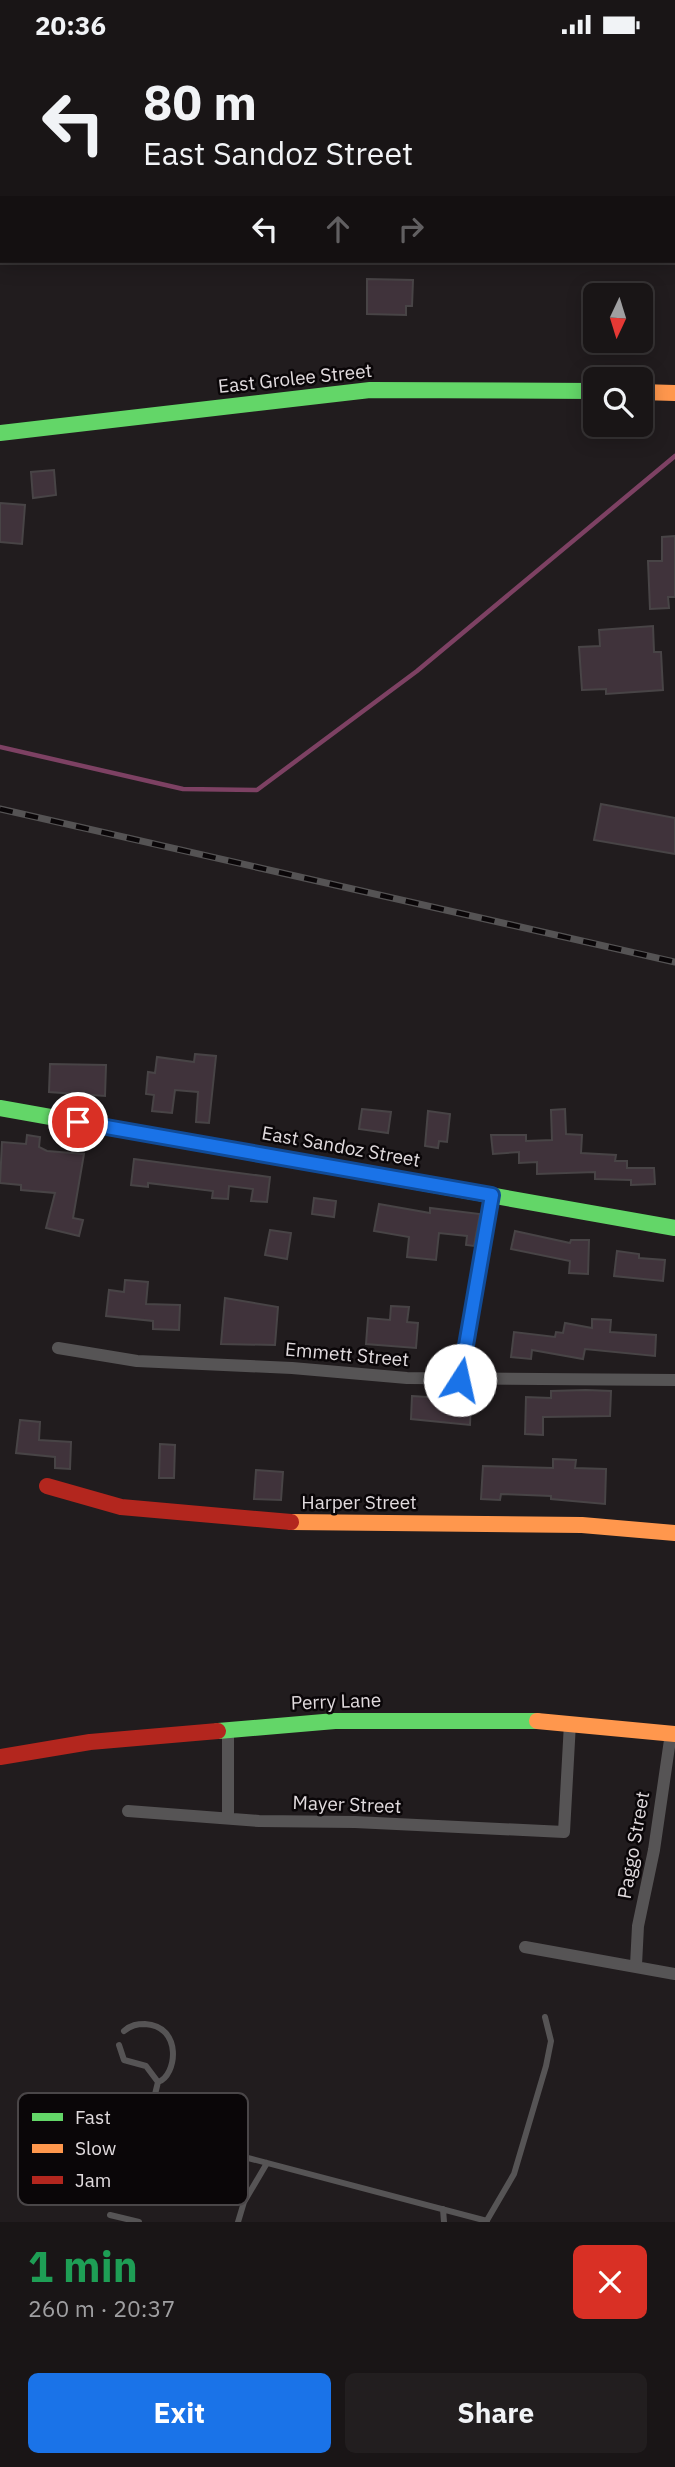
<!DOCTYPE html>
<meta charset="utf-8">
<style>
body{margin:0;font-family:"IBM Plex Sans",sans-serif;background:#221e1f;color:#f1f3f6;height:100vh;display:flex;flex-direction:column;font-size:26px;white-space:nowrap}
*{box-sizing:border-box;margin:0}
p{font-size:23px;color:#9f9fa1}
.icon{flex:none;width:38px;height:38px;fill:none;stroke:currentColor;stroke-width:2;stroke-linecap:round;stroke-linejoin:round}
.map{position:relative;height:2173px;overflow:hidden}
.sheet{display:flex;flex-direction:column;background:#191516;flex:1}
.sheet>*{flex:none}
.guide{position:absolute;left:0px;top:0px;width:676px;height:214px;box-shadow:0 4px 18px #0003,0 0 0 2px #373435;background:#191516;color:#f1f3f6;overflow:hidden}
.needle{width:46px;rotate:184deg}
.fabs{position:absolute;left:583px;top:234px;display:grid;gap:14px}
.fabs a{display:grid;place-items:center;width:70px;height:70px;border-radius:10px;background:#191516;box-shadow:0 4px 18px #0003,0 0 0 2px #373435;font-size:35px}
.pin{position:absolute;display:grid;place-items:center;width:60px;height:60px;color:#fff;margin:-30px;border:4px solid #fff;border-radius:50%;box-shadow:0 2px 7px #0007}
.me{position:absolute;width:77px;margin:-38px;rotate:10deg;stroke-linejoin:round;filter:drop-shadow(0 0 5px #0008)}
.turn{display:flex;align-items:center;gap:24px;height:147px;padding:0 28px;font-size:32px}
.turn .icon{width:91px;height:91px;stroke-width:2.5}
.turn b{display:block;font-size:49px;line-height:60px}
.lanes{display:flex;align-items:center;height:66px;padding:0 28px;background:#0003;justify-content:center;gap:35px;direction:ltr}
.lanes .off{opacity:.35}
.round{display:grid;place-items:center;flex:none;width:74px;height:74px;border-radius:10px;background:#221e1f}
.head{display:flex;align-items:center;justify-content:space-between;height:119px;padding:0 28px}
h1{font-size:42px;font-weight:800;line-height:52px;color:#1e9e55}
.primary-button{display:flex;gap:14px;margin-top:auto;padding:14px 28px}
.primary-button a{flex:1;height:80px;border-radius:10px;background:#1a73e8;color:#fff;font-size:28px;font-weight:800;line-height:80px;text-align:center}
.primary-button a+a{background:#221e1f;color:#f1f3f6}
.status{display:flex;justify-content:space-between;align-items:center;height:49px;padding:0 35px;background:#191516;direction:ltr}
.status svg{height:19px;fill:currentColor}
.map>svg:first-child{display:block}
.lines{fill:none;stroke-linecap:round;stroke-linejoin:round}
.stream{stroke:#7d4163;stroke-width:4.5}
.building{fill:#40333b;stroke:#484446;stroke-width:2}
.lane{stroke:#565455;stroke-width:6}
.street{stroke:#565455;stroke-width:12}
.fast{stroke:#63d668;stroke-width:16}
.slow{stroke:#ff974d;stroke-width:16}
.jam{stroke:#b3261e;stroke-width:16}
.rail-casing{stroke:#555354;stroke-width:7}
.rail{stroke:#0a0608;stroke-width:4.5;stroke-dasharray:13;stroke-linecap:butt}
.route-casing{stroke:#114b97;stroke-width:18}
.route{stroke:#1a73e8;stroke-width:12}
.labels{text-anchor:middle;stroke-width:5;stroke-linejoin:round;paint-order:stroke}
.street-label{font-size:19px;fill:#e1dbde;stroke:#0a0608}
.key{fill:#0a0608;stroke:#4a4648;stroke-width:2}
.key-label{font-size:19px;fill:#e1dbde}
</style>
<div class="status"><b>20:36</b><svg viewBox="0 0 49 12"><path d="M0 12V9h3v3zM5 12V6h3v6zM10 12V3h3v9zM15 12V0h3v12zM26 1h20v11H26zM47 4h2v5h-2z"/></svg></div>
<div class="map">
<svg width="675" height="2173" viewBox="0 0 675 2173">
<rect width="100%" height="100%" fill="#211c1e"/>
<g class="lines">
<path class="stream" d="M0,698L183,740L257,741L417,622L675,407"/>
</g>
<path class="building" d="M367,230L413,231L412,257H406V266L367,265Z
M54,421L56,446L33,449L31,423Z
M0,454L25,456L22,495L0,493Z
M675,487V548H668L669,559L650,560L648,512H662V488Z
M653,577L654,603H661L663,641L606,645V640L582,641L579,598L600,597L599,581Z
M601,755L675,769V805L594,791Z
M195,1005L216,1007L209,1074L196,1073L198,1043L175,1041L172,1064L152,1062L154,1046L146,1045L148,1023L155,1024L157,1008L194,1013Z
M50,1015L106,1016L105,1047L49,1043Z
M362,1060L391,1063L388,1084L359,1080Z
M565,1060L566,1085L582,1086L581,1104L616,1106L615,1112H627V1119H654L655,1135L631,1136V1131L595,1130V1123L537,1125V1113L519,1114V1103L493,1105L491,1086H526V1092L552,1091L551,1061Z
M428,1062L450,1065L447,1093L439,1092L438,1099L425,1097Z
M27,1086L40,1088L39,1098L47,1102L84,1105L73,1169L83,1171L79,1187L46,1179L55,1144L21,1141V1136L0,1134L2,1093L26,1095Z
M134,1110L270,1128L267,1153L251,1152L253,1140L229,1137L228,1150L212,1149L213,1142L148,1134V1138L131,1136Z
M314,1149L336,1152L334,1168L312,1165Z
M379,1155L430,1164V1159L480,1165L474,1197L466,1196L467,1187L439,1184L436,1211L407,1208L409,1188L374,1182Z
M270,1181L291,1184L287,1210L265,1206Z
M515,1182L570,1194L571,1191H589L588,1225L569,1224L570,1212L511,1200Z
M617,1202L639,1205V1209L665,1211L663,1232L614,1227Z
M125,1231L148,1233L146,1255L180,1256L179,1281L153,1280V1272L106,1267L109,1241L124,1243Z
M225,1249L278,1258L275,1296L221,1295Z
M391,1257L409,1258L407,1273L418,1274L416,1299L366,1295L368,1269L390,1271Z
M592,1270L611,1271L610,1283L656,1286L655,1307L585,1300L583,1310L532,1301L531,1310L511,1308L514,1283L555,1288L556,1283L563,1284L565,1274L592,1279Z
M586,1341L611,1342L610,1367L543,1368V1386L525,1385L526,1348L551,1349V1342Z
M412,1347L471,1351L470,1376L411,1370Z
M20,1371L40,1373L39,1391L71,1393L70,1420L55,1419V1408L16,1404Z
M160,1395L175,1396L174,1429H159Z
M553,1410L576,1411L575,1419L606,1420L605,1455L551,1450V1447L501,1445L500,1451L481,1450L483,1417L553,1419Z
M256,1421L283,1423L281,1451L254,1450Z"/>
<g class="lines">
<path class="lane" d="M124,1982C131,1976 137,1975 145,1975C183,1977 177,2027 158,2033L138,2115L139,2123L244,2153
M119,1996L124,2011L146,2017L158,2033
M221,2073C235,2079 243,2091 239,2106
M146,2082L487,2172
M174,2089L186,2073L199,2068
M443,2160L444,2173
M110,2166L139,2173
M238,2173L244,2153L267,2114
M486,2173L514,2125L546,2017L551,1992L545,1968"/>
<path class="street" d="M58,1299L137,1312L292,1319L407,1329L675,1331
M460,1331L492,1145
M128,1762L259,1772L355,1773L564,1783L570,1674
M228,1769V1681
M525,1898L675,1925
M636,1916L638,1877L654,1801L671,1684"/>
<path class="fast" d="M668,0L669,2
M0,384L370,341L595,342
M0,1059L675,1179
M218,1682L335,1672H537"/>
<path class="slow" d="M640,343L675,344
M291,1473L582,1476L675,1484
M537,1672L675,1685"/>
<path class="jam" d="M47,1437L121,1458L291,1473
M0,1708L90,1693L218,1682"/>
<g class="rail-casing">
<path id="rail" d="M0,760L675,913"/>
</g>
<use href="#rail" class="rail"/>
</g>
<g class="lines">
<g class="route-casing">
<path id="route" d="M78,1073L492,1146L460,1331"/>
</g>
<use href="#route" class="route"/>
</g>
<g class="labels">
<g class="street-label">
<text transform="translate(295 329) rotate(-6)" y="7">East Grolee Street</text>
<text transform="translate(341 1097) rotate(10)" y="7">East Sandoz Street</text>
<text transform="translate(347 1305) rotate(5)" y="7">Emmett Street</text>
<text x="359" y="1460">Harper Street</text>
<text transform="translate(336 1652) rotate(-2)" y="7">Perry Lane</text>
<text transform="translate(347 1755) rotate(2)" y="7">Mayer Street</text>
<text transform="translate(633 1796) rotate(-80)" y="7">Paggo Street</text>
</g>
</g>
<rect x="18" y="2044" width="230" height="112" rx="10" class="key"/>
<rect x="32" y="2064" width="31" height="8" fill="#63d668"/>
<rect x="32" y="2095" width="31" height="9" fill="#ff974d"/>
<rect x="32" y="2127" width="31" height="8" fill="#b3261e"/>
<g class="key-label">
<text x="75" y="2075">Fast</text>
<text x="75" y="2106">Slow</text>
<text x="75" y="2138">Jam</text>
</g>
</svg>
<div class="fabs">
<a><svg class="needle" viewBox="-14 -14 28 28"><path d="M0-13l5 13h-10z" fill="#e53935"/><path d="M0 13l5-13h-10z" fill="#9f9fa1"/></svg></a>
<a><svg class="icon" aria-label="search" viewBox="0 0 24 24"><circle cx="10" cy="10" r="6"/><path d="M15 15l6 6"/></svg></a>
</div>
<div class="pin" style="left:78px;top:1073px;background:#d93025"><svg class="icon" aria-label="arrive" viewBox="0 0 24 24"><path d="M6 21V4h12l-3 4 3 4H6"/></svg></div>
<svg class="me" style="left:460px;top:1331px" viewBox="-20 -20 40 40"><circle r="19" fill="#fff"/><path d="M0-13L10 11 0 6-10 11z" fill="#1a73e8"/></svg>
<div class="guide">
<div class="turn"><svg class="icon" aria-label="left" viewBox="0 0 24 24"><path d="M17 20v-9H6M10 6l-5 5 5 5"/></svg><div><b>80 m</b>East Sandoz Street</div></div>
<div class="lanes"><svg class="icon" aria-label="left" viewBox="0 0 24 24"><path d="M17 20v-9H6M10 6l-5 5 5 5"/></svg><svg class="icon off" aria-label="ahead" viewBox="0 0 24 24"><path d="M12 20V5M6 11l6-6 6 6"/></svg><svg class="icon off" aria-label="right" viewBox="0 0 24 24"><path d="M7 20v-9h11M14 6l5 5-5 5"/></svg></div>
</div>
</div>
<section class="sheet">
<div class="head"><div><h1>1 min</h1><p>260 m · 20:37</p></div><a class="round" style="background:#d93025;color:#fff"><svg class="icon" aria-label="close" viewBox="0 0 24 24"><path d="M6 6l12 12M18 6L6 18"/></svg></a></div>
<div class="primary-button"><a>Exit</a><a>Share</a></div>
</section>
